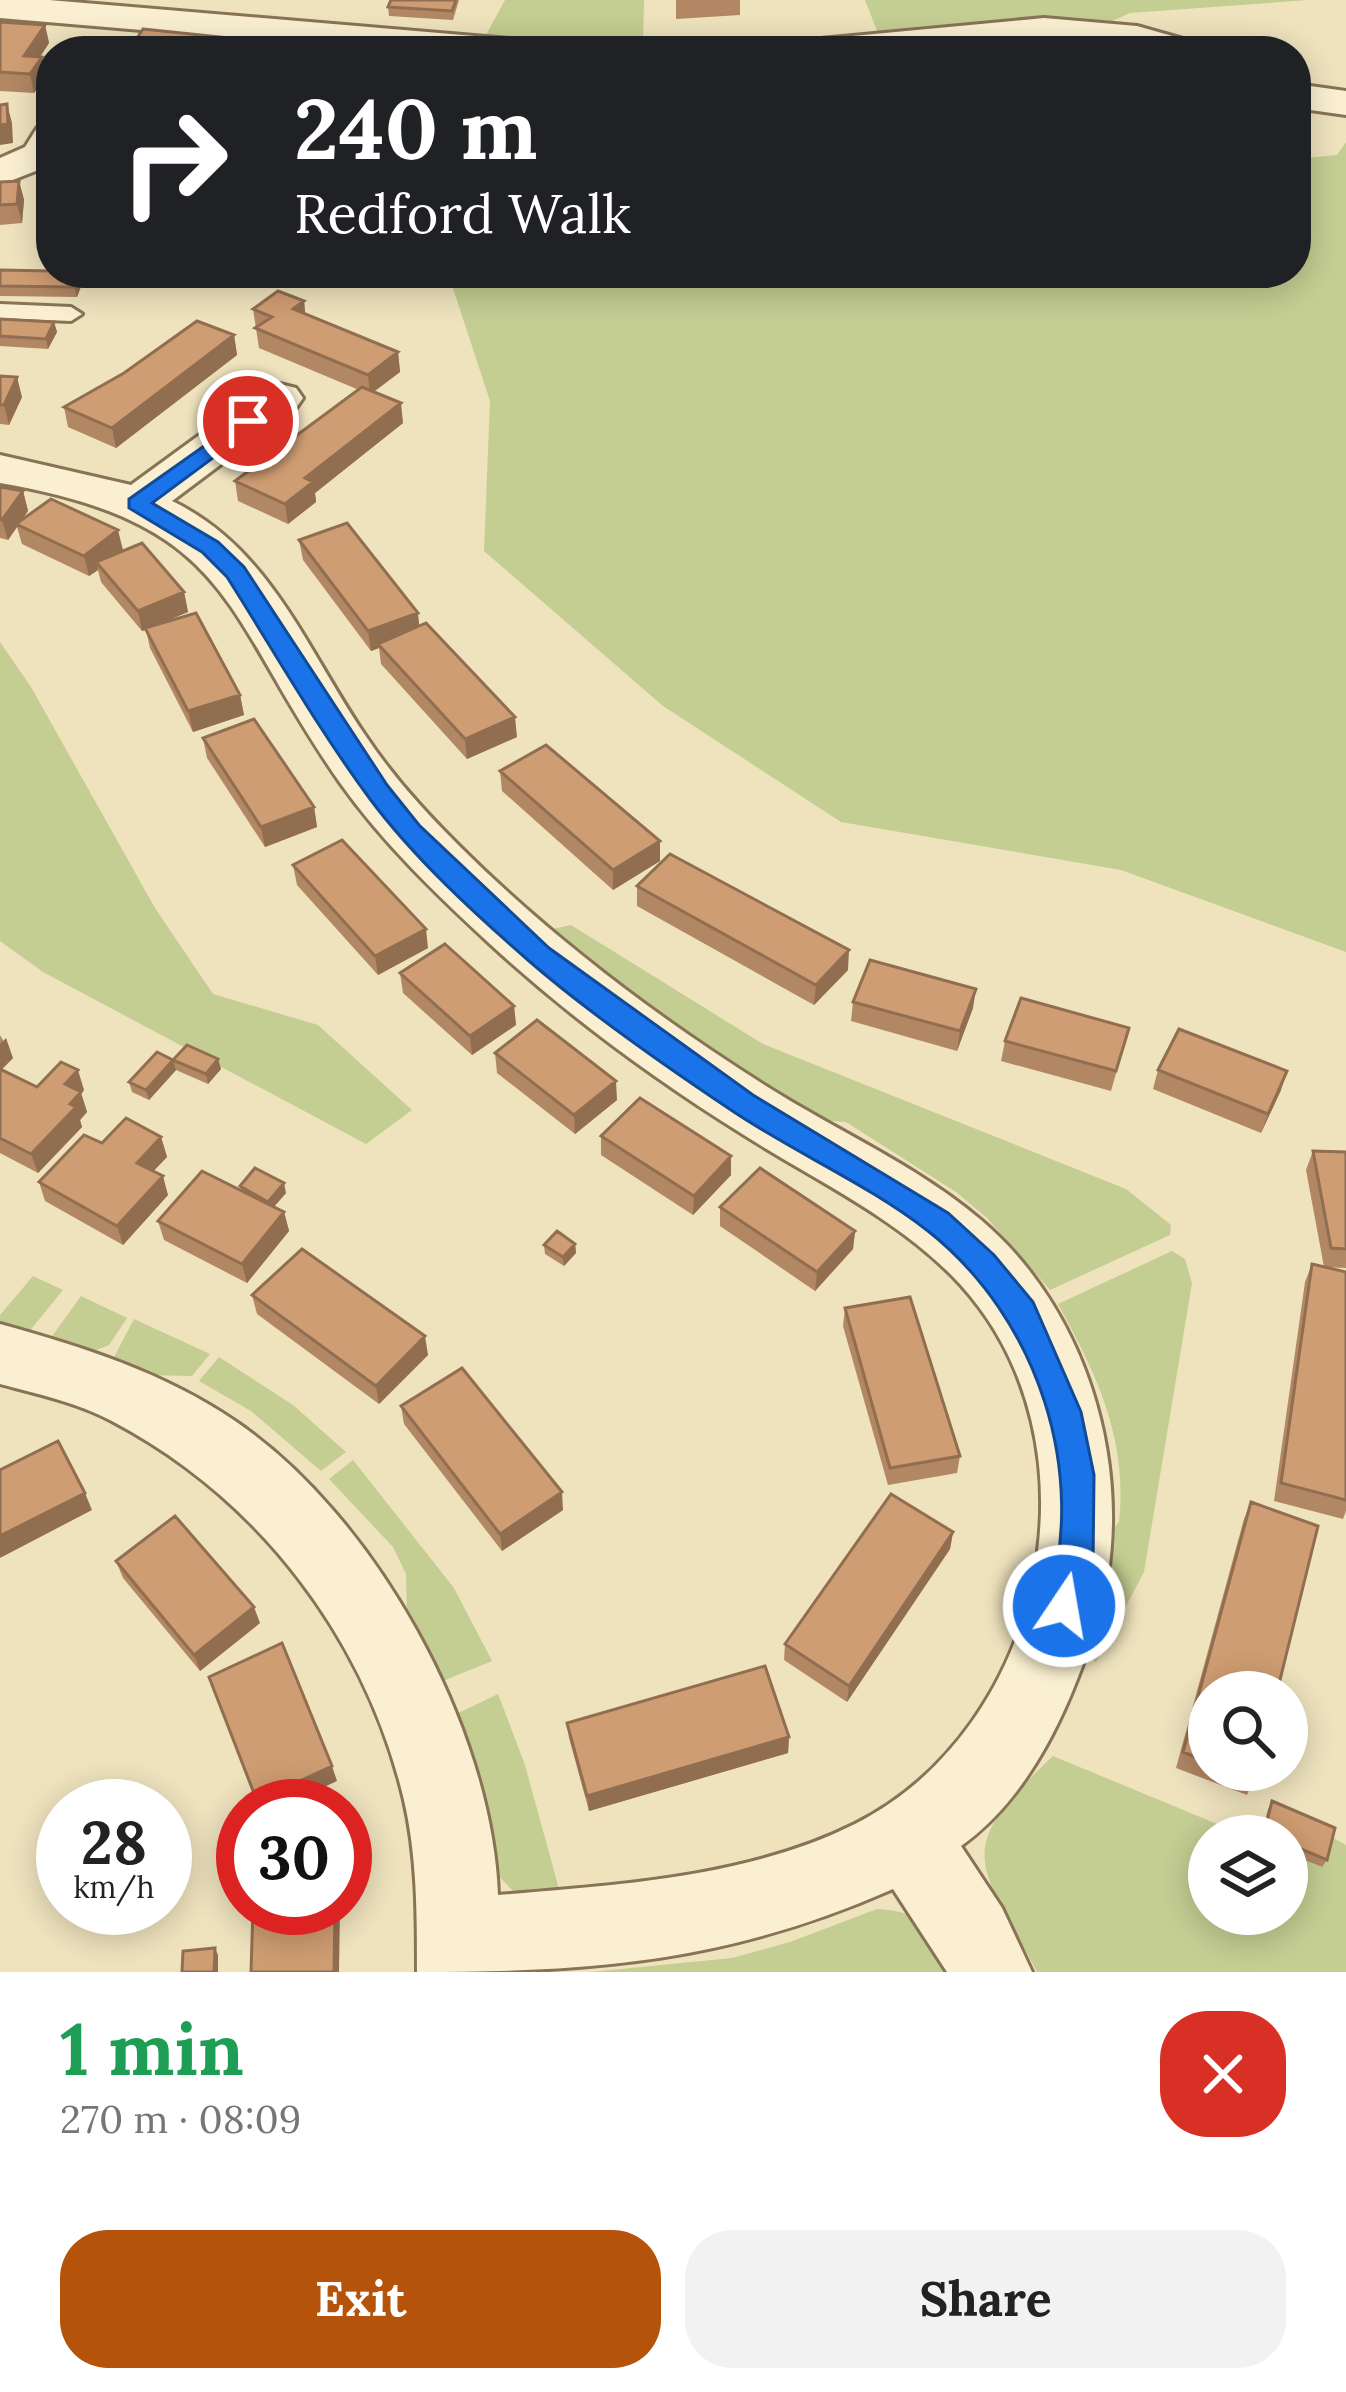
<!DOCTYPE html>
<meta charset="utf-8">
<style>
body{margin:0;font-family:Lora,serif;background:#f2f2f2;color:#222;height:100vh;display:flex;flex-direction:column;font-size:45px;white-space:nowrap}
*{box-sizing:border-box;margin:0}
p{font-size:39px;color:#767676}
.icon{flex:none;width:66px;height:66px;fill:none;stroke:currentColor;stroke-width:2;stroke-linecap:round;stroke-linejoin:round}
.map{position:relative;height:1972px;overflow:hidden}
.drawer{display:flex;flex-direction:column;background:#fff;flex:1}
.drawer>*{flex:none}
.banner{position:absolute;left:36px;top:36px;width:1275px;height:252px;border-radius:48px;box-shadow:0 6px 30px #0003;background:#202124;color:#fff;overflow:hidden}
.tools{position:absolute;left:1188px;top:1671px;display:grid;gap:24px}
.tools a{display:grid;place-items:center;width:120px;height:120px;border-radius:50%;background:#fff;box-shadow:0 6px 30px #0003;font-size:60px}
.speed{position:absolute;left:36px;top:1779px;display:flex;gap:24px;font-size:60px;font-weight:700;text-align:center}
.speed>*{display:grid;place-content:center;width:156px;height:156px;border-radius:50%;background:#fff;box-shadow:0 6px 30px #0003;line-height:1}
.speed small{font-size:30px;font-weight:400}
.speed .limit{border:18px solid #d22;background:#fff;color:#111}
.pin{position:absolute;display:grid;place-items:center;width:102px;height:102px;color:#fff;margin:-51px;border:6px solid #fff;border-radius:50%;box-shadow:0 3px 12px #0007}
.me{position:absolute;width:132px;margin:-66px;rotate:12deg;stroke-linejoin:round;filter:drop-shadow(0 0 9px #0008)}
.turn{display:flex;align-items:center;gap:42px;height:252px;padding:0 60px;font-size:54px}
.turn .icon{width:156px;height:156px;stroke-width:2.5}
.turn b{display:block;font-size:84px;line-height:102px}
.round{display:grid;place-items:center;flex:none;width:126px;height:126px;border-radius:48px;background:#f2f2f2}
.overview{display:flex;align-items:center;justify-content:space-between;height:204px;padding:0 60px}
h1{font-size:72px;font-weight:700;line-height:90px;color:#1e9e55}
.button{display:flex;gap:24px;margin-top:auto;padding:24px 60px}
.button a{flex:1;height:138px;border-radius:48px;background:#b45309;color:#fff;font-size:48px;font-weight:700;line-height:138px;text-align:center}
.button a+a{background:#f2f2f2;color:#222}
.map>svg:first-child{display:block}
.green{fill:#c4cd92}
.lines{fill:none;stroke-linecap:round;stroke-linejoin:round}
.lane-casing{stroke:#887356;stroke-width:6}
.street-casing{stroke:#887356;stroke-width:6}
.lane{fill:#faf0d1;fill-rule:evenodd}
.street{fill:#faf0d1;fill-rule:evenodd}
.wall{fill:#b28763}
.shaded-wall{fill:#916e50}
.building{fill:#cf9d73;stroke:#916e50;stroke-width:3}
.route{fill:#1a73e8;stroke:#114b97;stroke-width:3}
</style>
<div class="map">
<svg width="1346" height="1972" viewBox="0 0 1346 1972">
<rect width="100%" height="100%" fill="#efe3be"/>
<path class="green" d="M505,0H644L643,44H705L706,51L481,44Z
M865,0H1309L1130,13L1112,21L1035,17L879,36Z
M1346,142V952L1121,870L841,822L663,706L484,551L490,401L448,273H1296V159L1337,155Z
M0,642L31,687L155,908L213,994L318,1025L412,1110L366,1144L43,972L0,941Z
M571,925L763,1044L1126,1189L1171,1225L1170,1235L1050,1290L987,1218L956,1192L846,1122L818,1120L700,1051L539,932Z
M1172,1251L1185,1259L1192,1283L1144,1572L1096,1662L1081,1653L1104,1538L1119,1522C1128,1439 1097,1375 1058,1304Z
M33,1276L63,1290L28,1333L0,1329V1315Z
M81,1296L127,1318L109,1345L89,1353L50,1339Z
M134,1319L210,1354L192,1376L145,1375L113,1359Z
M219,1357L293,1405L346,1452L321,1471L251,1411L199,1381Z
M353,1460L454,1588L492,1661L438,1683L407,1618L406,1574L393,1547L329,1479Z
M498,1694L525,1765L562,1900L515,1893L484,1861L448,1718Z
M1053,1756L1246,1836H1209V1914H1287V1853L1322,1867L1330,1836L1346,1845V1972H1037C978,1860 951,1852 1053,1756Z
M877,1909C927,1912 931,1930 952,1972H591L732,1958L790,1942Z"/>
<g class="lines">
<g class="lane-casing">
<path id="lane" d="M0,304L71,307L82,314L71,321L0,318Z"/>
</g>
<g class="street-casing">
<path id="street" d="M0,0H49L522,40L535,43L541,51H387L0,18Z
M1044,18L1137,26L1197,43L1203,51H1143L1044,40L920,51H791L797,43L810,40Z
M1296,84L1346,91V115L1296,108Z
M51,125V165L0,185V158L25,147L37,128Z
M280,384L296,388L303,398L296,408L172,501C270,548 307,650 365,735C399,786 441,829 485,871C571,952 666,1023 766,1086C837,1131 916,1165 981,1220C1094,1316 1139,1486 1096,1626C1070,1707 1032,1795 961,1846L1002,1908L1032,1972H947L893,1889C727,1962 596,1972 417,1972C417,1914 417,1856 404,1800C366,1639 259,1498 112,1421C78,1403 38,1394 0,1384V1324C83,1347 163,1372 235,1421C374,1515 492,1727 498,1895C616,1885 747,1878 855,1824C1045,1728 1106,1444 960,1284C900,1219 818,1182 744,1135C654,1079 567,1015 489,943C436,894 383,843 341,784C221,614 238,524 0,483V455L131,485L264,388Z"/>
</g>
<use href="#lane" class="lane"/>
<use href="#street" class="street"/>
</g>
<path class="wall" d="M459,0L453,20L389,16L388,7Z
M676,0H740V15L676,19Z
M0,22L45,25L49,43L40,57H42L46,76L34,93L0,91Z
M19,181L24,200L22,223L0,225V182Z
M51,194V224H49L44,205Z
M0,270L82,273L83,281L77,297L0,296Z
M304,301L305,314L398,352L400,372L374,392L403,423L315,493L316,502L288,524L238,501L235,481L359,390L259,348L253,309Z
M0,319L54,322L57,332L48,349L0,346Z
M234,335L237,355L116,448L68,427L64,407Z
M0,376L22,397L9,425L0,424Z
M0,487L23,491L28,511L21,520L123,550L184,592L188,612L161,623L240,695L244,715L193,732L150,648L146,630L142,631L101,582L98,570L89,576L22,544L17,527L8,540L0,538Z
M299,540L419,626L517,737L467,759L381,664L379,648L371,651L303,560Z
M203,738L314,807L317,827L265,847L207,758Z
M500,771L660,861L613,890L502,791Z
M293,865L428,948L378,975L297,885Z
M637,886L848,970L814,1005L637,906Z
M400,973L514,1006L516,1025L472,1055L403,993Z
M853,1002L973,1008L957,1051L851,1021Z
M1129,1028L1111,1091L1001,1061L1005,1041Z
M0,1035L13,1058L1,1070L37,1087L84,1090L81,1093L87,1112L80,1120L82,1127L38,1173L0,1153Z
M495,1053L617,1100L575,1134L497,1073Z
M218,1059L221,1069L208,1084L176,1070L149,1100L132,1092L129,1082L173,1060Z
M1158,1070L1281,1090L1261,1133L1153,1089Z
M601,1136L731,1175L693,1215L601,1155Z
M161,1137L167,1157L153,1171L168,1195L123,1245L45,1201L39,1182L102,1143Z
M1313,1151L1346,1152V1268L1324,1267L1346,1272V1511L1343,1519L1274,1501L1305,1282L1312,1264L1324,1267L1306,1170Z
M240,1186L286,1193L274,1207L284,1212L289,1231L247,1283L164,1240L158,1221L241,1190Z
M720,1207L855,1231L853,1249L815,1291L720,1226Z
M575,1244L576,1253L564,1266L545,1254L544,1245Z
M252,1295L428,1355L379,1404L257,1314Z
M845,1308L960,1456L957,1473L888,1485L843,1326Z
M401,1406L563,1510L502,1551L404,1424Z
M1251,1502L1209,1692V1770H1257L1247,1795L1176,1768L1244,1519Z
M953,1532L950,1549L847,1702L784,1660L785,1644Z
M116,1561L260,1623L200,1671L123,1578Z
M567,1723L789,1737L788,1753L589,1811L569,1738Z
M1272,1801L1327,1860L1322,1867L1287,1853V1836H1261L1268,1809Z"/>
<path class="shaded-wall" d="M45,25L49,43L28,75L24,56Z
M42,57L46,76L34,93L30,74Z
M7,104L12,123L13,143L0,145V125Z
M1301,114L1297,133H1296V118Z
M19,181L24,200L22,223L17,204Z
M80,273L83,281L77,297L74,287Z
M304,301L306,321L293,309Z
M54,322L57,332L48,349L46,339Z
M234,335L237,355L116,448L112,428Z
M398,352L400,372L370,394L368,375Z
M17,377L22,397L9,425L4,405Z
M401,403L403,423L315,493L316,502L288,524L285,504L305,478Z
M23,491L28,511L8,540L2,520Z
M118,530L123,550L96,562L98,570L89,576L84,556Z
M184,592L188,612L142,631L138,611Z
M418,613L420,633L378,644L379,648L371,651L368,631Z
M240,695L244,715L193,732L188,711Z
M515,717L517,737L467,759L465,739Z
M314,807L317,827L265,847L261,827Z
M660,841V861L613,890V870Z
M426,929L428,948L378,975L375,956Z
M849,950L848,970L814,1005L816,985Z
M976,989L973,1008L957,1051L960,1031Z
M514,1006L516,1025L472,1055L470,1036Z
M6,1038L13,1058L0,1071V1044Z
M218,1059L221,1069L208,1084L206,1074Z
M173,1060L176,1070L149,1100L146,1090Z
M78,1070L84,1090L81,1093L87,1112L80,1120L82,1127L38,1173L31,1154L65,1084Z
M1287,1071L1281,1090L1261,1133L1268,1114Z
M616,1081L617,1100L575,1134L574,1115Z
M161,1137L167,1157L143,1182L137,1163Z
M731,1156V1175L693,1215L694,1196Z
M163,1176L168,1195L123,1245L117,1226Z
M284,1183L286,1193L270,1211L268,1202Z
M284,1212L289,1231L247,1283L242,1264Z
M855,1231L853,1249L815,1291L817,1272Z
M575,1244L576,1253L564,1266L563,1257Z
M425,1336L428,1355L379,1404L376,1386Z
M562,1492L563,1510L502,1551L500,1534Z
M85,1493L92,1510L0,1558V1536Z
M953,1532L950,1549L847,1702L849,1686Z
M254,1607L260,1623L200,1671L194,1655Z
M789,1737L788,1753L589,1811L587,1796Z
M332,1766L337,1781L284,1806H259L257,1801Z
M335,1908H340L339,1972H334Z
M215,1948L218,1955V1972H214Z"/>
<path class="building" d="M391,0H456L452,11L388,7Z
M0,22L45,25L24,56L42,57L30,74L0,72Z
M143,29L336,49L335,51L129,50Z
M7,104L8,124L0,125V105Z
M19,181L17,204L0,205V182Z
M0,270L51,271V273H80L74,287L0,286Z
M278,291L304,301L293,309L398,352L368,375L255,328L272,317L253,309Z
M0,319L54,322L46,339L0,336Z
M197,321L234,335L112,428L64,407L124,373Z
M0,376L17,377L4,405H0Z
M362,387L401,403L305,478L313,482L285,504L235,481Z
M0,487L23,491L2,520L0,519Z
M51,499L118,530L84,556L16,524Z
M347,523L418,613L368,631L299,540Z
M142,543L184,592L138,611L96,562Z
M196,613L240,695L188,711L145,628Z
M426,623L515,717L465,739L378,644Z
M254,719L314,807L261,827L203,738Z
M546,745L660,841L613,870L500,771Z
M342,840L426,929L375,956L293,865Z
M670,854L849,950L816,985L637,886Z
M445,944L514,1006L470,1036L400,973Z
M870,960L976,989L960,1031L853,1002Z
M1021,998L1129,1028L1116,1071L1005,1041Z
M537,1020L616,1081L574,1115L495,1053Z
M1179,1029L1287,1071L1268,1114L1158,1070Z
M187,1045L218,1059L206,1074L173,1060L146,1090L129,1082L157,1052L173,1060Z
M61,1062L78,1070L65,1084L81,1092L70,1104L76,1107L31,1154L0,1138V1069L37,1087Z
M640,1098L731,1156L694,1196L601,1136Z
M126,1118L161,1137L137,1163L163,1176L117,1226L39,1182L84,1135L102,1143Z
M1313,1151L1346,1152V1249L1331,1248Z
M255,1168L284,1183L268,1202L240,1186Z
M760,1168L855,1231L817,1272L720,1207Z
M202,1171L284,1212L242,1264L158,1221Z
M557,1231L575,1244L563,1257L544,1245Z
M302,1249L425,1336L376,1386L252,1295Z
M1312,1264L1346,1272V1500L1281,1483Z
M910,1297L960,1456L890,1468L845,1308Z
M462,1368L562,1492L500,1534L401,1406Z
M58,1441L85,1493L0,1536V1470Z
M891,1494L953,1532L849,1686L785,1644Z
M1251,1502L1318,1526L1277,1692H1209V1763L1183,1752Z
M175,1516L254,1607L194,1655L116,1561Z
M282,1643L332,1766L257,1801L209,1677Z
M765,1666L789,1737L587,1796L567,1723Z
M1228,1770H1257L1255,1780Z
M1272,1801L1335,1828L1327,1860L1287,1843V1836H1270L1264,1834Z
M253,1908H335L334,1972H251Z
M215,1948L214,1972H182L183,1951Z"/>
<path class="route" d="M248,415L259,421L256,426L152,503L218,542L244,567L387,785L419,825L549,948L753,1095L948,1213L994,1255L1033,1302L1081,1412L1094,1475L1093,1565L1076,1617L1064,1622L1052,1617L1047,1606C1089,1473 1038,1318 928,1231C869,1185 797,1154 734,1112C668,1068 589,1013 529,961C474,913 414,858 370,799C318,729 274,651 227,577L202,552L129,508V499Z"/>
</svg>
<div class="tools">
<a><svg class="icon" aria-label="search" viewBox="0 0 24 24"><circle cx="10" cy="10" r="6"/><path d="M15 15l6 6"/></svg></a>
<a><svg class="icon" aria-label="layers" viewBox="0 0 24 24"><path d="M12 4l9 5-9 5-9-5zM3 14l9 5 9-5"/></svg></a>
</div>
<div class="speed"><div>28<small>km/h</small></div><div class="limit">30</div></div>
<div class="pin" style="left:248px;top:421px;background:#d93025"><svg class="icon" aria-label="arrive" viewBox="0 0 24 24"><path d="M6 21V4h12l-3 4 3 4H6"/></svg></div>
<svg class="me" style="left:1064px;top:1606px" viewBox="-20 -20 40 40"><circle r="17" fill="#1a73e8" stroke="#fff" stroke-width="3"/><path d="M0-11L8 9 0 5-8 9z" fill="#fff"/></svg>
<div class="banner">
<div class="turn"><svg class="icon" aria-label="right" viewBox="0 0 24 24"><path d="M7 20v-9h11M14 6l5 5-5 5"/></svg><div><b>240 m</b>Redford Walk</div></div>
</div>
</div>
<section class="drawer">
<div class="overview"><div><h1>1 min</h1><p>270 m · 08:09</p></div><a class="round" style="background:#d93025;color:#fff"><svg class="icon" aria-label="close" viewBox="0 0 24 24"><path d="M6 6l12 12M18 6L6 18"/></svg></a></div>
<div class="button"><a>Exit</a><a>Share</a></div>
</section>
